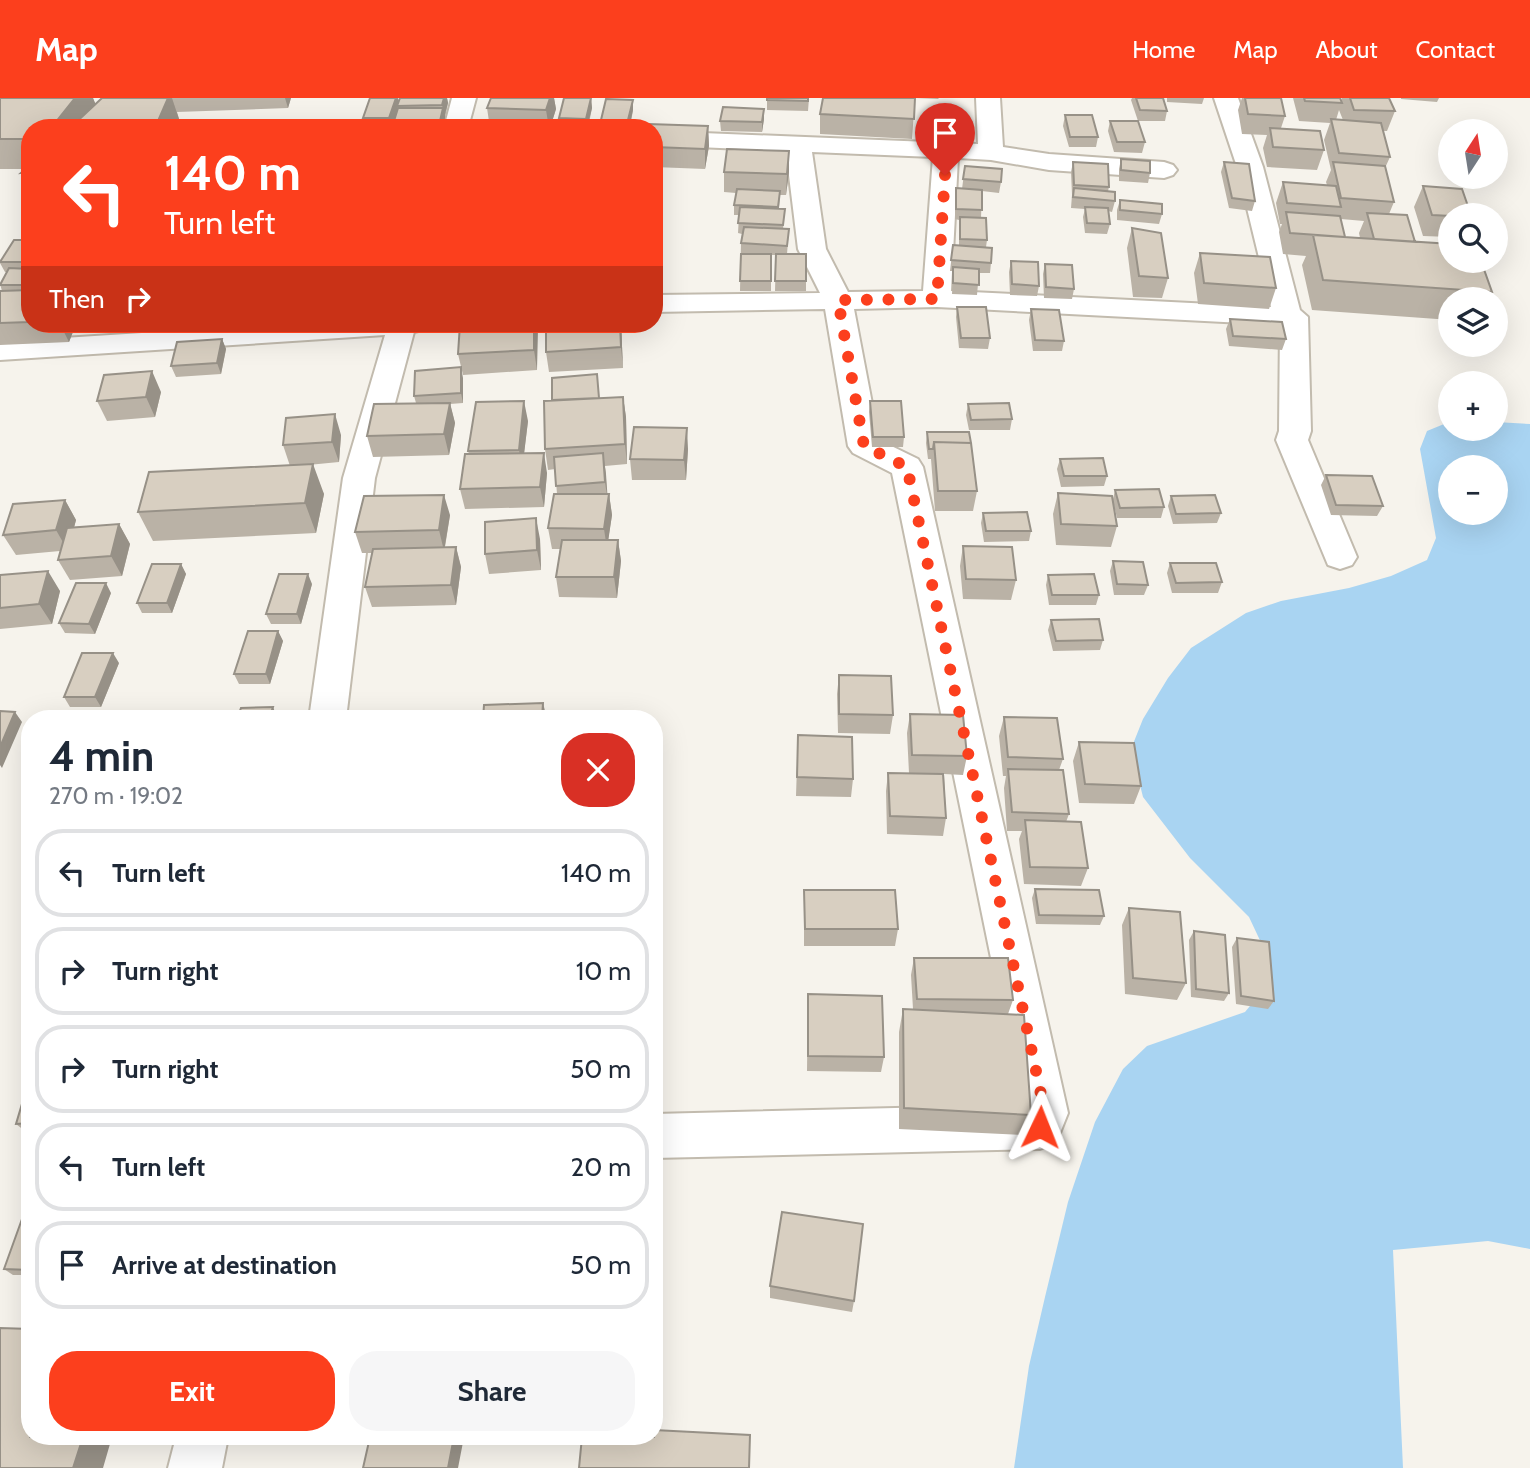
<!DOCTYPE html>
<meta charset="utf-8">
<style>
body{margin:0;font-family:Cabin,sans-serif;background:#f6f6f7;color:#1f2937;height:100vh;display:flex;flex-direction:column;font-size:26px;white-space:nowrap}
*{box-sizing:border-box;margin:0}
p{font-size:23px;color:#747a83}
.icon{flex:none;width:38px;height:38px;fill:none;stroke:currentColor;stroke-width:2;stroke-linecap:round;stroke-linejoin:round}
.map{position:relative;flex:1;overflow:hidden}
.drawer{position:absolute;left:21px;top:612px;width:642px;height:735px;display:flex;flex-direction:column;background:#fff;border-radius:28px;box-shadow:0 7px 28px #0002}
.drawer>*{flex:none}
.banner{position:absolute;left:21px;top:21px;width:642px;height:214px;border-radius:28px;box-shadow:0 7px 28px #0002;background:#fc3f1d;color:#fff;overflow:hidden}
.needle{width:46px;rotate:12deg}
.buttons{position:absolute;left:1438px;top:21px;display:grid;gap:14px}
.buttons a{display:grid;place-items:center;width:70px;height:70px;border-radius:50%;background:#fff;box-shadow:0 7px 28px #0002;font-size:35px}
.pin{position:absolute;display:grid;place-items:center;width:60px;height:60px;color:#fff;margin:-72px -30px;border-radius:50% 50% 50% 0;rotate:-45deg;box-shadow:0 0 7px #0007}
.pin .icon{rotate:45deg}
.me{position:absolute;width:77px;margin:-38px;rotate:2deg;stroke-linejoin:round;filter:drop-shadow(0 0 5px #0008)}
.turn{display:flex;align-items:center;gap:24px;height:147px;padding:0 28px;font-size:32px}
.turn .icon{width:91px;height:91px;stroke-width:2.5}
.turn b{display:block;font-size:49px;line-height:60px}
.then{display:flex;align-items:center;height:66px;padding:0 28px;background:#0003;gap:14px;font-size:26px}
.round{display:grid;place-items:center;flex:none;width:74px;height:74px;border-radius:28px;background:#f6f6f7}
.overview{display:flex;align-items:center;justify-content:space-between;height:119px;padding:0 28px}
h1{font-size:42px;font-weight:700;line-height:52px}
.button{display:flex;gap:14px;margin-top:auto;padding:14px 28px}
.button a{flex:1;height:80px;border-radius:28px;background:#fc3f1d;color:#fff;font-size:28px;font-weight:700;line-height:80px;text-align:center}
.button a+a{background:#f6f6f7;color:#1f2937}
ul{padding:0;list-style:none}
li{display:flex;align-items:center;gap:21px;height:88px;margin:0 14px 10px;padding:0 14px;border:4px solid #e0e1e3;border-radius:28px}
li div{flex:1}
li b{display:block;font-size:26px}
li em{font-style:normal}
header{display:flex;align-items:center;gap:42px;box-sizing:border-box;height:98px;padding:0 35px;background:#fc3f1d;color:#fff}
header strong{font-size:33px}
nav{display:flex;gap:38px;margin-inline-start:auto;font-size:24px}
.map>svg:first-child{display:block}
.water{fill:#a9d4f2;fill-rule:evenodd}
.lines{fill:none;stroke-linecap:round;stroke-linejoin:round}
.minor-casing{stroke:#c2bbae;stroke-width:4}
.minor{fill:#fff;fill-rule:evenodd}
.wall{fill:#bab2a6;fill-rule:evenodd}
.shaded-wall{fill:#979187}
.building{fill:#d8cfc1;stroke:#979187;stroke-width:2}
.route{stroke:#fc3f1d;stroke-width:12;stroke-dasharray:0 21.6}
</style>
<header>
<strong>Map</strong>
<nav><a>Home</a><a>Map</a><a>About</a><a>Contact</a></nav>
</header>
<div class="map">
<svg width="1530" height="1370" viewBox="0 0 1530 1370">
<rect width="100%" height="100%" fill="#f6f3ec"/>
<path class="water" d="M1449,324L1451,331H1496V324L1530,326V1151L1488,1143L1393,1152L1403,1370H1014L1029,1268L1045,1199L1068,1104L1095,1024L1123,971L1147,948L1245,914L1264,891L1265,853L1249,819L1190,760L1143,699L1131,651L1143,621L1168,580L1191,550L1246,515L1281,503L1349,490L1391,478L1427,462L1436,440L1420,351L1427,333ZM1451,369H1496V415H1451Z"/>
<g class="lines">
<g class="minor-casing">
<path id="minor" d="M452,0H476L468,30H444Z
M976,0H1000L1003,49L1049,56L1164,64L1173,67L1177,72L1173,77L1164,80L1049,72L991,62L958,60L951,193L1271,209L1237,69L1214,0H1238L1263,69L1300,212L1308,219L1311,333L1308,342L1357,459L1352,467L1340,471L1328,467L1276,342L1279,333L1280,227L937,209L854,211L879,342L918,361L923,369L1068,1015L1056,1045L1040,1051L654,1060V1016L1021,1007L892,375L853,355L848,348L825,211L654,214V197L820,195L798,151L786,53L654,47V33L978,46ZM812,54L933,59L923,193L848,194L826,151Z
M282,226H427L423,232L414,234L375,380L346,621H309L343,380L385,237L0,262V244Z
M176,1339H228L222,1370H168Z"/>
</g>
<use href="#minor" class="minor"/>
</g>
<path class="wall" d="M0,0H93L95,6L102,0H291L288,10L177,14L180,24L30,30V92L21,75L26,71H0Z
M370,0H398V4L400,0H447L448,5L443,30H395L394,23L392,30H366L363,20Z
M491,0H554L556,11L550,30H490L487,10Z
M591,0L592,10L588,30H560L559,20Z
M767,0H809L808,13L767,12Z
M823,0H939L938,1L915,0L912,41L820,36V16Z
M1132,0H1163L1167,13L1165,23H1138L1131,2Z
M1167,0H1204L1202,6L1167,4Z
M1242,0H1281L1285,18L1281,30L1324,52L1317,72L1267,69L1263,50L1267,37L1242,36L1238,12Z
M1293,0H1340L1341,4L1342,0H1389L1395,13L1387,33H1383L1390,59L1385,70L1394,104L1389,116L1415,144L1492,194L1488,201H1451V222L1312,212L1302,167L1306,158L1283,156L1279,134L1282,126H1280L1276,105L1283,84L1327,87L1326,84L1331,72L1324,42L1330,25L1299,23ZM1339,12L1343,22H1336ZM1341,121L1364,123L1359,135L1360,140L1345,139Z
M1401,0H1439L1437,4L1401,1Z
M633,12L630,30H602L601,22Z
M1065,17L1098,39L1096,49H1069L1063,28Z
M764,21L762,34L721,33L720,23Z
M1110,23L1145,44L1142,55L1114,54L1108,33Z
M708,28L709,48L705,71L654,69V30Z
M1121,61L1150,75L1148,85L1119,83V71Z
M1073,64L1109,89L1108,93L1115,103L1112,114L1108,113L1110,126L1107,136L1085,135L1083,119L1085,111L1071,110L1072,97L1071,74Z
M1224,64L1255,103L1252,113L1229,110L1221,74Z
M965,68L1001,84L999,95L982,93L981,120L987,142L986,149L991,165L990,175H979L977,197L952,196L953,173H950L953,147H959V122L955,121V101L956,90L962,91Z
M724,74H789L786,97H780L779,110L785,111L783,131H789L787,156H806V193H775L776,157H771V193H740L741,145L742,136L738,135L739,117H734V107L736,95L724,94Z
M1423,88L1451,117V139L1423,138L1414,109Z
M1120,102L1162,116L1159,126L1117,122V112Z
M1132,130L1168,180L1162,200L1133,199L1127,150Z
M30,142V226H76L69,244L0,247V193H2L0,186L7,174H5L0,165V162Z
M1200,155L1276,190L1269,211L1198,206L1194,175Z
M1011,163L1039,188L1037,198L1010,197L1009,174Z
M1045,166L1074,191L1072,201L1044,200L1043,176Z
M957,209L990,240L988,251L959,250L956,219Z
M1031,211L1064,243L1062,253H1033L1029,222Z
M1230,221L1286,241L1282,252L1229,248L1226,231Z
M209,226H259V227Z
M460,226H537V272L463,277L458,256Z
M621,226L623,270L549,274L546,254Z
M222,241L226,251L221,276L176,279L171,268Z
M463,280V305L450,306L455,325L449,357L373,359L367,338L416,305L414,298Z
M161,294L155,319L107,323L97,303Z
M623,299L626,319L627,366L605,368L607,396H609L612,417L608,442H618L621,463L617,500L559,499L556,479L560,451H552L548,430L557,396L555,371L548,372L545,351L552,302Z
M870,303L904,339L903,349H872L869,314Z
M968,306L1012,321L1010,332H969L966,317Z
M528,323L524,355L547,375L544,409L465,411L460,391L469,356L468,353Z
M927,334L977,393L973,413H935L931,361H928L926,345Z
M341,337L339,364L308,367L324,396L316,435L153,443L138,414L290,368L283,347Z
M688,351L686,382H632L630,361Z
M1060,361L1107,378L1104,388L1061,389L1057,371Z
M1326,377L1383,408L1377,418L1331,417L1321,387Z
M1115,392L1164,409L1161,420H1117L1114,407L1117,428L1111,449L1056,447L1053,416L1058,395L1113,401Z
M1171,398L1221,415L1217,425L1173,426L1168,408Z
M65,402L76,422L74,429L119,426L130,446L122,478L70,482L58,462L60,453L16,457L3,437Z
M983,415L1031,433L1029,443L984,444L981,425Z
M450,417L445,449H456L461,469L456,507L372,509L365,489L372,455H362L355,434Z
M540,441L541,472L489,476L485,456Z
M963,448L1016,482L1011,502L963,501L960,468Z
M1113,463L1148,487L1144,497H1114L1110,473Z
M1170,465L1222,484L1218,495H1172L1167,475Z
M181,466L186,476L172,515H142L137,505Z
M0,477L60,493L52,526L0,531Z
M1048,477L1099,497L1096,507H1049L1046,487Z
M312,486L301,526H271L266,516Z
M111,495L95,536L65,535L59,525Z
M1051,522L1103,542L1100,552L1053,553L1048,532Z
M278,533L283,543L270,586H239L234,576Z
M119,565L101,609H70L64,599Z
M839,577L893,617L890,636L838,635L837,596Z
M910,616L967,658L963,677L944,676L946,720L943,738L887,736L886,693L888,675H909L907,635Z
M1004,619L1063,661L1059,672L1069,716L1066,724L1088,770L1081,788L1024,786L1019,741L1022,733H1007L1004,690L1006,678H1003L999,638Z
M798,637L853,681L851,699L796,698Z
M1079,644L1141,688L1134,706L1079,705L1073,663Z
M1035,791L1104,818L1100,827L1036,826L1032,800Z
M804,792L898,831L895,848H804Z
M1129,810L1186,885L1177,902L1125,896L1122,827Z
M1194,833L1229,895L1224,903L1191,899L1189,842Z
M1237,840L1274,903L1268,911L1236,906L1232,849Z
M654,846H660L662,862L658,920H654Z
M914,860L1013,902L1008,916L1031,1017L1022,1037L899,1031V934L903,911H913L911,877Z
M808,896L884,959L881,974L807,973Z
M30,979V1037L16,1026Z
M30,1122V1177H13L4,1171Z
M770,1188L854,1203L852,1214L770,1200Z"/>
<path class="shaded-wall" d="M75,0H93L99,14L87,30H51Z
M168,0H172L180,24L178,30H155Z
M285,0H291L288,10Z
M396,0H398L399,7L397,8L398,11L392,30L389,20Z
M444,0H447L448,5L445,16V20L443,30H441L440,23L443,11L442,7Z
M550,0H554L556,11L550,30H549L546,12Z
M591,0L592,10L587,30L586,21Z
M633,2V12L629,30L628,22Z
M764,11V21L762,34V24Z
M708,28L709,48L705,71V51Z
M789,53V74L786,97L787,76Z
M657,161L658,172L655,199L654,188Z
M60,226H76L69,244Z
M534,226H537L538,231L537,272L534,252Z
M620,226H621L623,270L621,249Z
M222,241L226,251L221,276L217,265Z
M461,269L463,280V305L461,295Z
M152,273L161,294L155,319L146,299Z
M623,299L626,319L627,366L625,346Z
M524,303L528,323L522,373L519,352Z
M450,305L455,325L449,357L444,336Z
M335,316L341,337L339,364L332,344Z
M687,330L688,351L686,382L684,362Z
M544,355L547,375L544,409L540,389Z
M603,355L606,376L608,405L605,384Z
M313,366L324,396L316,435L305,405Z
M609,396L612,417L607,451L604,431Z
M444,397L450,417L444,453L439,432Z
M65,402L76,422L68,453L56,432Z
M536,420L540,441L541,472L537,452Z
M119,426L130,446L122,478L111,458Z
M618,442L621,463L617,500L614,479Z
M456,449L461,469L456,507L451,487Z
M181,466L186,476L172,515L167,505Z
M48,473L60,493L52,526L39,506Z
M308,476L312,486L301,526L297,516Z
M106,485L111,495L95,536L89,526Z
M278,533L283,543L270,586L266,576Z
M113,555L119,565L101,609L95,599Z
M543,605L547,621H542Z
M273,609L277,619V621H269Z
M15,614L22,624L2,670L0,667V649Z
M660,846L662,862L658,920L656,904Z
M83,1339H112L103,1370H73Z
M454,1339H464L458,1370H448Z"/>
<path class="building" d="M0,0H75L51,30H30V41H0Z
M102,0H168L155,30H70Z
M370,0H396L389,20H363Z
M400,0H444L442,7L397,8Z
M491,0H550L546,12L487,10Z
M564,0H591L586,21L559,20Z
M767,0H808V3L767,2Z
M823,0H915L914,21L820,16Z
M1136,0H1163L1167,13L1140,12Z
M1245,0H1281L1285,18L1248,16Z
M1304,0H1340L1342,5L1305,3Z
M1350,0H1389L1395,13L1354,12Z
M606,1L633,2L628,22H601Z
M723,9L764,11L762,24L720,23Z
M398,10H443L440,23H394Z
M1065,17H1092L1098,39H1070Z
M1331,21L1381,25L1390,59L1339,55Z
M1110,23H1138L1145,44H1117Z
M648,26L708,28L705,51L654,49V30H647Z
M229,28L260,29L228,30Z
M1270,30L1320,33L1324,52L1273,49Z
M727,51L789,53L787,76L724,74Z
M1121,61L1150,63V75L1121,72Z
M1073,64L1108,66L1109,89L1074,87Z
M1224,64L1249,66L1255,103L1232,100Z
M1333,64L1385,68L1394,104L1341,100Z
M30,67V74L21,75Z
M965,68L1002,71L1001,84L963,81Z
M1283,84L1336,88L1341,109L1287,105Z
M1423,88L1462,91L1471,117H1451V118L1432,117Z
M956,90L982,92V112L956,111Z
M1074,90L1115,94V103L1073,99Z
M737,91L780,93L778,109L734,107Z
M1120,102L1162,106V116L1120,112Z
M740,109L785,111L783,127L738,125Z
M1085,109L1108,110L1110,126L1087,125Z
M1286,114L1340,118L1345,139L1290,135Z
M1367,115L1407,117L1415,144L1374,141Z
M960,119L986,120L987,142L960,141Z
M744,129L789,131L787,148L741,145Z
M1132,130L1161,135L1168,180L1139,178Z
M1313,137L1451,146V163H1481L1492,194L1323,182Z
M14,142H30V164H0Z
M953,147L992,150L991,165L951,162Z
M1200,155L1270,159L1276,190L1204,185Z
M741,156H771V183H740Z
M776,156H806V183H775Z
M654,161H657L654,188Z
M1011,163L1038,164L1039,188L1012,186Z
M1045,166L1072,167L1074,191L1046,189Z
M953,169L979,171V187L953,185Z
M9,170L30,171V187H0Z
M30,192V224L0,225V193Z
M957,209H986L990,240H961Z
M1031,211L1059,212L1064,243L1035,242Z
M1230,221L1282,224L1286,241L1233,238Z
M460,226H534V252L458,256Z
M546,226H620L621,249L546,254Z
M222,241L217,265L171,268L177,244Z
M461,269V295L414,298L415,273Z
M152,273L146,299L97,303L104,277Z
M597,276L599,300L552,302V280Z
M623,299L625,346L545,351L544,303Z
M524,303L519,352L468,353L476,304Z
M870,303H901L904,339H873Z
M450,305L444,336L367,338L374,306Z
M1009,305L1012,321L971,322L968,306Z
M335,316L332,344L283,347L286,320Z
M634,329L687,330L684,362L630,361Z
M927,334H969L971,345L934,344L933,351H929Z
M934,344L971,345L977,393H938Z
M544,355L540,389L460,391L465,356Z
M603,355L605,384L556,388L554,359Z
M1103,360L1107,378H1064L1060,361Z
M313,366L305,405L138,414L149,374Z
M1326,377L1372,378L1383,408L1336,407Z
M1159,391L1164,409L1120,410L1115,392Z
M1058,395L1112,398L1117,428L1061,426Z
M554,396H609L604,431L548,430Z
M444,397L439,432L355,434L364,398Z
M1215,397L1221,415L1176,416L1171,398Z
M65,402L56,432L3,437L13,406Z
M1027,414L1031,433H986L983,415Z
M536,420L537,452L485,456V424Z
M119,426L111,458L58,462L67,430Z
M562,442H618L614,479H556Z
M963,448L1012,449L1016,482L966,481Z
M456,449L451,487L365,489L373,451Z
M1113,463L1143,464L1148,487L1117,486Z
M1170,465H1216L1222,484L1176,485Z
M152,466H181L167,505H137Z
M48,473L39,506L0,510V477Z
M279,476H308L297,516H266Z
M1094,476L1099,497H1052L1048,477Z
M76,485H106L89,526L59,525Z
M1099,521L1103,542L1056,543L1051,522Z
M248,533H278L266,576H234Z
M82,555H113L95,599H64Z
M839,577L891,578L893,617L839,616Z
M543,605L542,621H483L484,607Z
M273,609L269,621H237L241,610Z
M0,613L15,614L0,649Z
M910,616L963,617L967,658L912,657Z
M397,617L460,618L459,621H396Z
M1004,619L1057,620L1063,661L1008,659Z
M798,637L852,639L853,681L797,679Z
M1079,644L1134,645L1141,688L1085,686Z
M1008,671L1063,672L1069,716L1012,714Z
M888,675L943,676L946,720L890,718Z
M1025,722L1081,724L1088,770L1030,769Z
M1035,791L1099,792L1104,818L1039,817Z
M804,792H895L898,831H805Z
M1129,810L1180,814L1186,885L1133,880Z
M1194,833L1225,837L1229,895L1196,891Z
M1237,840L1269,844L1274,903L1241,898Z
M654,846H660L656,904H654Z
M914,860H1008L1013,902L917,901Z
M808,896L882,898L884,959L808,958Z
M903,911L1024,917L1031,1017L904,1010Z
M30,979V1025L16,1026Z
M782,1114L863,1126L854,1203L770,1188Z
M22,1121L30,1122V1172L4,1171Z
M0,1230L30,1231V1339H83L73,1370H0Z
M654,1332L750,1337L749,1370H579L582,1339H654Z
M370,1339H454L448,1370H363Z"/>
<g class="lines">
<path class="route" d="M945,77L937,201L838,202L864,348L907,369L1045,1015L1040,1029"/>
</g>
</svg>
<div class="buttons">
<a><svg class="needle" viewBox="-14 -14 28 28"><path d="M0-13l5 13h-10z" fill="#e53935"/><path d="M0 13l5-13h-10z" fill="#747a83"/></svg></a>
<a><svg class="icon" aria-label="search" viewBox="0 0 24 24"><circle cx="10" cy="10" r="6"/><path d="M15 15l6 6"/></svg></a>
<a><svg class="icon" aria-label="layers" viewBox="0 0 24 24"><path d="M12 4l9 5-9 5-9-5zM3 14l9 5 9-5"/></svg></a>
<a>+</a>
<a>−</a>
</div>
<div class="pin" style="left:945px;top:77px;background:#d93025"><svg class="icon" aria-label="arrive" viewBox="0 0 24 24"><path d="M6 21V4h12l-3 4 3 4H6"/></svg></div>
<svg class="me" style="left:1040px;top:1029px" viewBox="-20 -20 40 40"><path d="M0-17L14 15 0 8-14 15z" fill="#fc3f1d" stroke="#fff" stroke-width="4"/></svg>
<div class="banner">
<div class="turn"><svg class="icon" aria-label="left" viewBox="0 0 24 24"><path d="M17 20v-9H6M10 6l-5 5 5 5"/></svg><div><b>140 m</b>Turn left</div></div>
<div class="then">Then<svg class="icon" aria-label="right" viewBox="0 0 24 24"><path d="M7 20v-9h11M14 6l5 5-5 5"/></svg></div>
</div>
<section class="drawer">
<div class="overview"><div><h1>4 min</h1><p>270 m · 19:02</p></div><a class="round" style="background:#d93025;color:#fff"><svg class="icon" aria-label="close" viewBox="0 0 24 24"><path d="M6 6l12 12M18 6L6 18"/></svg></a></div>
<ul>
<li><svg class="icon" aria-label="left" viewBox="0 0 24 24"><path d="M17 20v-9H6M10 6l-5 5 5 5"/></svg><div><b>Turn left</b></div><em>140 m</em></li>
<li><svg class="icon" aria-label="right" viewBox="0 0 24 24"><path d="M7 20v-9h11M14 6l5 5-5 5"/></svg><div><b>Turn right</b></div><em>10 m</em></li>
<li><svg class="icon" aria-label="right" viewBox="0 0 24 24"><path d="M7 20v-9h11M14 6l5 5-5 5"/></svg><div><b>Turn right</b></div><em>50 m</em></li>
<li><svg class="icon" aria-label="left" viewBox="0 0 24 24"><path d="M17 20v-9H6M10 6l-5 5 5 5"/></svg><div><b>Turn left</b></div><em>20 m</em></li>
<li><svg class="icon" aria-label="arrive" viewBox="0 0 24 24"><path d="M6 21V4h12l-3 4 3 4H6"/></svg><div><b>Arrive at destination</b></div><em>50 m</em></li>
</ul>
<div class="button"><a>Exit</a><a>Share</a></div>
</section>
</div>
